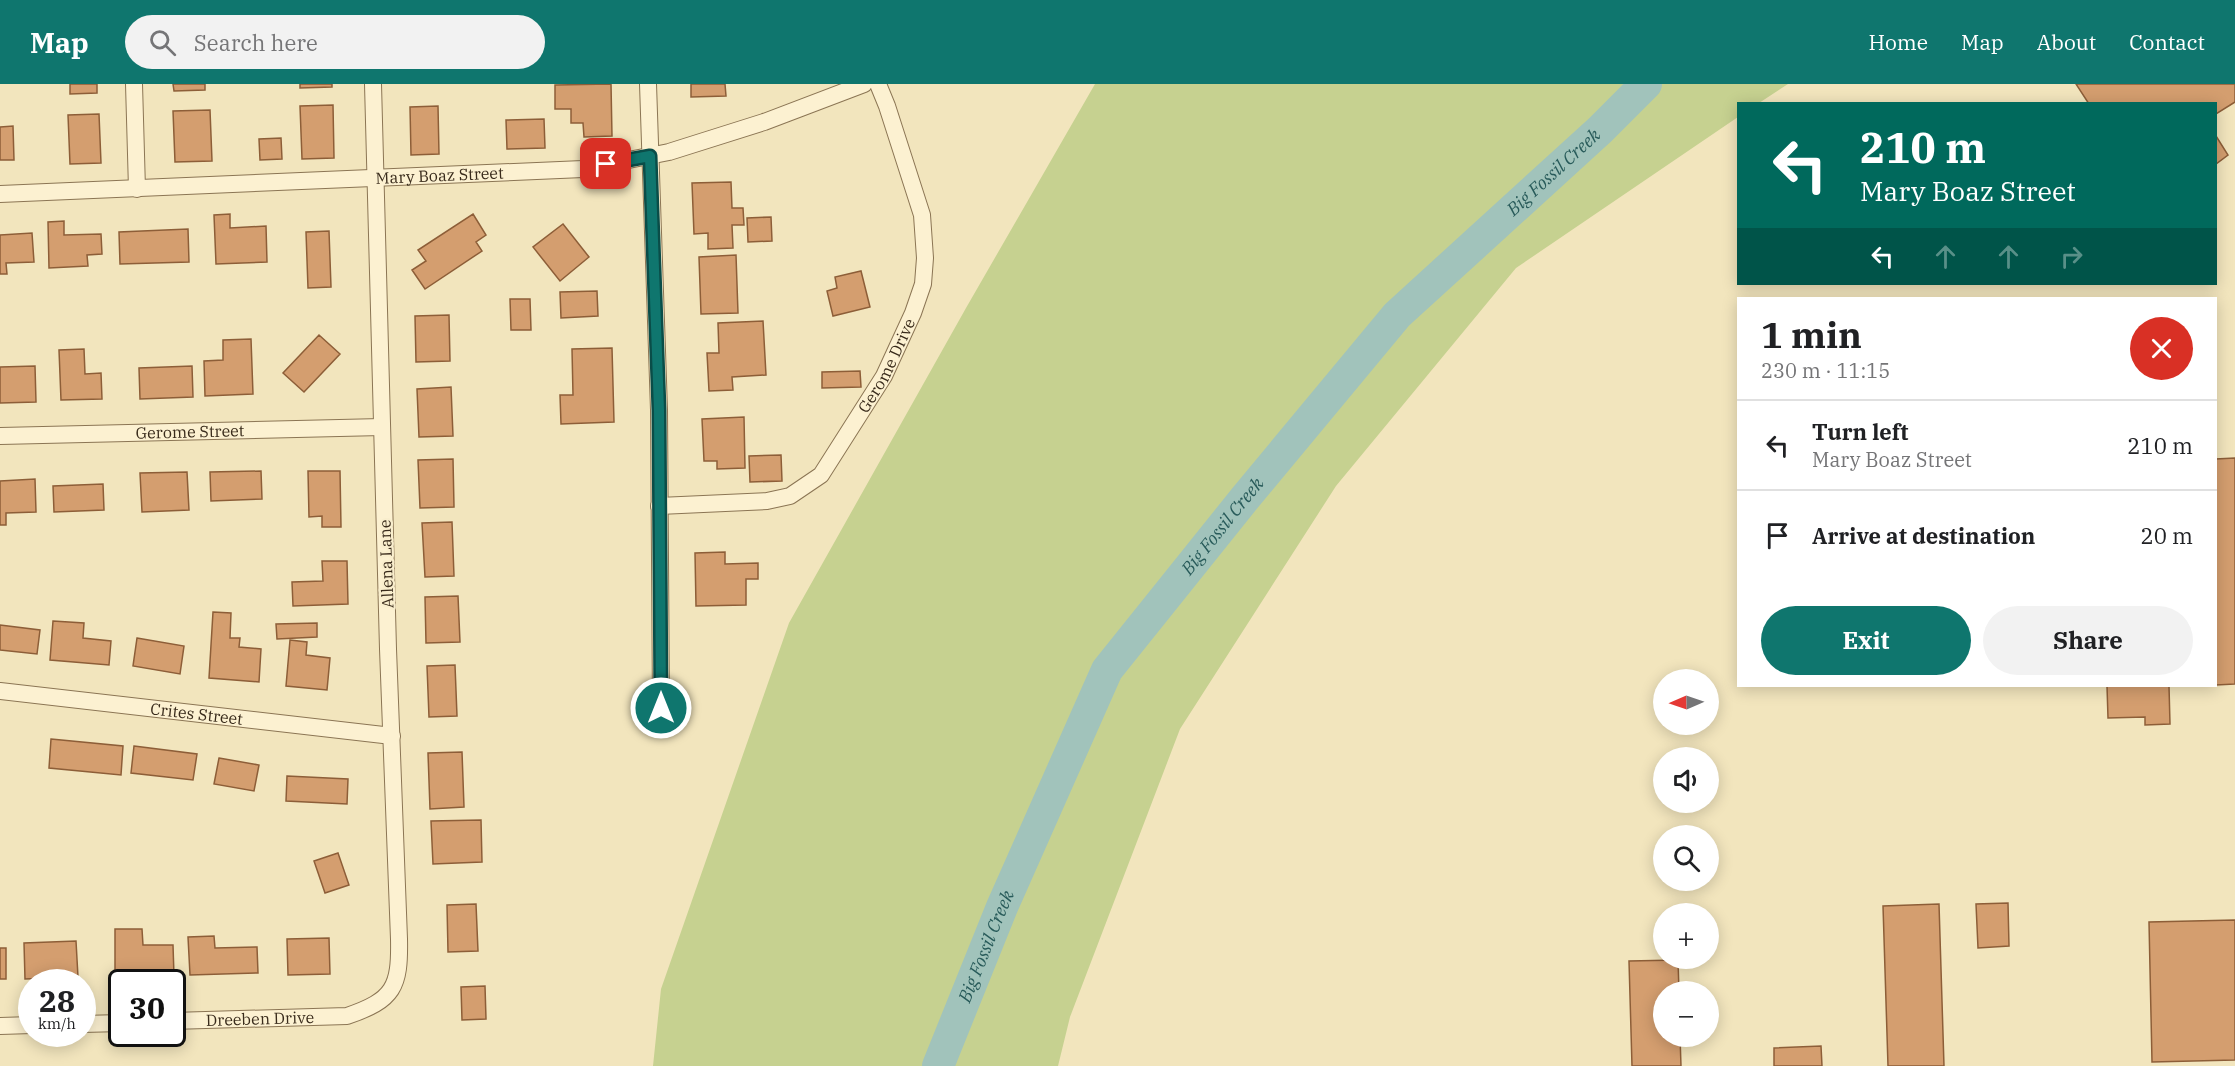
<!DOCTYPE html>
<meta charset="utf-8">
<style>
body{margin:0;font-family:"IBM Plex Serif",serif;background:#f2f2f2;color:#202124;height:100vh;display:flex;flex-direction:column;font-size:22px;white-space:nowrap}
*{box-sizing:border-box;margin:0}
p{font-size:20px;color:#757577}
.icon{flex:none;width:33px;height:33px;fill:none;stroke:currentColor;stroke-width:2;stroke-linecap:round;stroke-linejoin:round}
.map{position:relative;flex:1;overflow:hidden}
.details{position:absolute;left:1737px;top:213px;width:480px;height:390px;display:flex;flex-direction:column;background:#fff;border-radius:0px;box-shadow:0 3px 15px #0003}
.details>*{flex:none}
.guide{position:absolute;left:1737px;top:18px;width:480px;height:183px;border-radius:0px;box-shadow:0 3px 15px #0003;background:#00695c;color:#fff;overflow:hidden}
.needle{width:39px;rotate:268deg}
.fabs{position:absolute;left:1653px;top:585px;display:grid;gap:12px}
.fabs a{display:grid;place-items:center;width:66px;height:66px;border-radius:50%;background:#fff;box-shadow:0 3px 15px #0003;font-size:30px}
.speed{position:absolute;left:18px;top:885px;display:flex;gap:12px;font-size:30px;font-weight:700;text-align:center}
.speed>*{display:grid;place-content:center;width:78px;height:78px;border-radius:50%;background:#fff;box-shadow:0 3px 15px #0003;line-height:1}
.speed small{font-size:15px;font-weight:400}
.speed .limit{border:3px solid #111;border-radius:9px;background:#fff;color:#111}
.pin{position:absolute;display:grid;place-items:center;width:51px;height:51px;color:#fff;margin:-26px;border-radius:12px;box-shadow:0 3px 9px #0006}
.me{position:absolute;width:66px;margin:-33px;rotate:0deg;stroke-linejoin:round;filter:drop-shadow(0 0 4px #0008)}
.turn{display:flex;align-items:center;gap:21px;height:126px;padding:0 24px;font-size:27px}
.turn .icon{width:78px;height:78px;stroke-width:2.5}
.turn b{display:block;font-size:42px;line-height:51px}
.lanes{display:flex;align-items:center;height:57px;padding:0 24px;background:#0003;justify-content:center;gap:30px;direction:ltr}
.lanes .off{opacity:.35}
.round{display:grid;place-items:center;flex:none;width:63px;height:63px;border-radius:32px;background:#f2f2f2}
.overview{display:flex;align-items:center;justify-content:space-between;height:102px;padding:0 24px}
h1{font-size:36px;font-weight:700;line-height:45px}
.cta{display:flex;gap:12px;margin-top:auto;padding:12px 24px}
.cta a{flex:1;height:69px;border-radius:36px;background:#0f766e;color:#fff;font-size:24px;font-weight:700;line-height:69px;text-align:center}
.cta a+a{background:#f2f2f2;color:#202124}
ul{padding:0;list-style:none}
li{display:flex;align-items:center;gap:18px;height:90px;padding:0 24px;border-top:2px solid #e0e0e0}
li div{flex:1}
li b{display:block;font-size:22px}
li em{font-style:normal}
header{display:flex;align-items:center;gap:36px;box-sizing:border-box;height:84px;padding:0 30px;background:#0f766e;color:#fff}
header strong{font-size:28px}
nav{display:flex;gap:33px;margin-inline-start:auto;font-size:21px}
.search{width:420px;height:54px;background:#f2f2f2;display:flex;align-items:center;gap:15px;box-sizing:border-box;padding:0 21px;border-radius:33px;color:#757577;font-size:22px}
.map>svg:first-child{display:block}
.green{fill:#c6d190}
.lines{fill:none;stroke-linecap:round;stroke-linejoin:round}
.river{stroke:#a1c3bb;stroke-width:32}
.building{fill:#d49e6f;stroke:#8d5e38;stroke-width:1.5}
.minor-casing{stroke:#8b7554;stroke-width:18}
.minor{stroke:#fcf1d1;stroke-width:16}
.route-casing{stroke:#0a4d48;stroke-width:15}
.route{stroke:#0f766e;stroke-width:10}
.labels{text-anchor:middle;stroke-width:4.5;stroke-linejoin:round;paint-order:stroke}
.street-label{font-size:16px;fill:#392b1b;stroke:#f9eecd}
.water-label{font-size:18px;font-style:italic;fill:#285b5a;stroke:#f9eecd}
</style>
<header>
<strong>Map</strong>
<div class="search"><svg class="icon" aria-label="search" viewBox="0 0 24 24"><circle cx="10" cy="10" r="6"/><path d="M15 15l6 6"/></svg>Search here</div>
<nav><a>Home</a><a>Map</a><a>About</a><a>Contact</a></nav>
</header>
<div class="map">
<svg width="2235" height="982" viewBox="0 0 2235 982">
<rect width="100%" height="100%" fill="#f2e5bd"/>
<path class="green" d="M1095,0H1788L1759,19L1738,20V33L1516,184L1336,402L1180,645L1070,933L1058,982H653L661,905L789,539L966,224Z"/>
<g class="lines">
<path class="river" id="s1" d="M938,982L1002,823L1107,586L1245,414L1397,231L1600,46L1646,0"/>
</g>
<path class="building" d="M70,0H97V9L70,10Z
M173,0H205V6L174,7Z
M300,0H332V3L300,4Z
M611,0L612,52L584,53L583,39H571V25H555V1Z
M691,0H725L726,12L691,13Z
M2076,0H2235V18L2216,30V20H2089Z
M333,21L334,74L302,75L300,22Z
M438,22L439,70L411,71L410,23Z
M210,26L212,77L175,78L173,27Z
M99,30L101,79L70,80L68,31Z
M544,35L545,64L507,65L506,36Z
M13,42L14,76H0V43Z
M2216,52L2228,71L2216,80Z
M281,54L282,75L260,76L259,55Z
M731,98L732,124H743L744,141H732L733,164L708,165V149L694,150L692,99Z
M230,130V144L266,142L267,178L216,180L214,131Z
M473,130L486,151L476,158L482,167L425,205L412,186L426,177L418,166Z
M771,133L772,157L748,158L747,134Z
M64,137V151L101,150L102,170L87,171L88,182L49,184L48,138Z
M563,140L589,173L560,197L533,163Z
M188,145L189,178L120,180L119,148Z
M329,147L331,203L308,204L306,148Z
M32,149L34,178L6,179L7,190H0V151Z
M736,171L738,229L701,230L699,173Z
M861,187L870,223L833,232L827,207L837,204L835,193Z
M597,207L598,232L561,234L560,208Z
M510,215H530L531,246H511Z
M449,231L450,277L416,278L415,232Z
M763,237L766,291L732,293L733,306L709,307L707,269H719L718,239Z
M319,251L340,270L304,308L283,289Z
M251,255L253,310L205,312L204,277L223,276V256Z
M612,264L614,338L561,340L560,311H573L572,265Z
M84,265L85,290L101,289L102,315L61,316L59,266Z
M35,282L36,318L0,319V283Z
M192,282L193,313L140,315L139,284Z
M860,287L861,303L822,304V288Z
M451,303L453,352L419,353L417,305Z
M744,333L745,384L717,385V377H704L702,335Z
M781,371L782,397L750,398L749,372Z
M2235,374V600L2216,601V375Z
M453,375L454,423L420,424L418,376Z
M261,387L262,415L211,417L210,388Z
M308,387H340L341,443H322V432L309,433Z
M187,388L189,426L142,428L140,389Z
M35,395L36,428L6,429V441H0V397Z
M103,400L104,426L54,428L53,402Z
M452,438L454,492L425,493L422,439Z
M725,468V480L758,479V495H746V521L696,522L695,469Z
M322,477H347L348,520L293,522L292,498L323,497Z
M458,512L460,558L426,559L425,513Z
M213,528L231,529L230,554H240L239,563L261,565L259,598L209,594Z
M53,537L84,539L83,554L111,557L109,581L50,576Z
M317,539V553L277,555L276,540Z
M0,541L40,546L37,570L0,566Z
M137,554L184,562L180,590L133,582Z
M290,556L307,558L306,571L330,574L327,606L286,602Z
M455,581L457,632L429,633L427,582Z
M2107,602H2194H2169L2170,640L2145,641V633L2108,634Z
M51,655L123,662L121,691L49,684Z
M134,662L197,670L193,696L131,689Z
M462,668L464,723L430,725L428,669Z
M219,674L259,681L254,707L214,700Z
M287,692L348,695L347,720L286,717Z
M481,736L482,778L433,780L431,737Z
M338,769L349,801L325,809L314,777Z
M2008,819L2009,862L1978,864L1976,820Z
M476,820L478,867L448,868L447,821Z
M1939,820L1944,982H1888L1883,822Z
M2235,836V976L2152,978L2149,838Z
M115,845H142L143,861H173L174,892L115,893Z
M214,852L215,864L257,863L258,889L190,891L188,853Z
M329,854L330,890L288,891L287,855Z
M76,857L78,893L25,895L24,859Z
M0,864H6V895H0Z
M1678,876L1679,908H1664V952H1680L1681,982H1632L1629,877Z
M485,902L486,935L462,936L461,903Z
M1821,962L1822,982H1774V964Z"/>
<g class="lines">
<g class="minor-casing">
<g id="minor">
<path d="M134,0L137,105"/>
<path d="M648,0L659,326L661,624"/>
<path id="s2" d="M0,110L583,85L669,68L764,38L864,0"/>
<path id="s3" d="M0,352L382,343"/>
<path id="s4" d="M659,422L767,417L790,412L821,391L884,292L913,229L923,200L925,174L922,131L887,22L878,0"/>
<path id="s5" d="M0,607L392,652"/>
<path id="s6" d="M172,937L347,932C394,916 400,903 399,855L388,565L373,0"/>
<path d="M82,940L122,939"/>
<path d="M0,942L32,941"/>
</g>
</g>
<use href="#minor" class="minor"/>
</g>
<g class="lines">
<g class="route-casing">
<path id="route" d="M606,80L650,72L659,326L661,624"/>
</g>
<use href="#route" class="route"/>
</g>
<g class="labels">
<g class="street-label">
<text dy="6" stroke="none"><textPath href="#s2" startOffset="440">Mary Boaz Street</textPath></text>
<text dy="6" stroke="none"><textPath href="#s4" startOffset="297">Gerome Drive</textPath></text>
<text dy="6" stroke="none"><textPath href="#s3" startOffset="190">Gerome Street</textPath></text>
<text transform="translate(386 480) rotate(-92)" y="6">Allena Lane</text>
<text dy="6" stroke="none"><textPath href="#s5" startOffset="198">Crites Street</textPath></text>
<text dy="6" stroke="none"><textPath href="#s6" startOffset="88">Dreeben Drive</textPath></text>
</g>
<g class="water-label">
<text dy="6" stroke="none"><textPath href="#s1" startOffset="1101">Big Fossil Creek</textPath></text>
<text dy="6" stroke="none"><textPath href="#s1" startOffset="615">Big Fossil Creek</textPath></text>
<text dy="6" stroke="none"><textPath href="#s1" startOffset="129">Big Fossil Creek</textPath></text>
</g>
</g>
</svg>
<div class="fabs">
<a><svg class="needle" viewBox="-14 -14 28 28"><path d="M0-13l5 13h-10z" fill="#e53935"/><path d="M0 13l5-13h-10z" fill="#757577"/></svg></a>
<a><svg class="icon" aria-label="sound" viewBox="0 0 24 24"><path d="M4 9h4l5-4v14l-5-4H4zM17 9q2 3 0 6"/></svg></a>
<a><svg class="icon" aria-label="search" viewBox="0 0 24 24"><circle cx="10" cy="10" r="6"/><path d="M15 15l6 6"/></svg></a>
<a>+</a>
<a>−</a>
</div>
<div class="speed"><div>28<small>km/h</small></div><div class="limit">30</div></div>
<div class="pin" style="left:606px;top:80px;background:#d93025"><svg class="icon" aria-label="arrive" viewBox="0 0 24 24"><path d="M6 21V4h12l-3 4 3 4H6"/></svg></div>
<svg class="me" style="left:661px;top:624px" viewBox="-20 -20 40 40"><circle r="17" fill="#0f766e" stroke="#fff" stroke-width="3"/><path d="M0-11L8 9 0 5-8 9z" fill="#fff"/></svg>
<div class="guide">
<div class="turn"><svg class="icon" aria-label="left" viewBox="0 0 24 24"><path d="M17 20v-9H6M10 6l-5 5 5 5"/></svg><div><b>210 m</b>Mary Boaz Street</div></div>
<div class="lanes"><svg class="icon" aria-label="left" viewBox="0 0 24 24"><path d="M17 20v-9H6M10 6l-5 5 5 5"/></svg><svg class="icon off" aria-label="ahead" viewBox="0 0 24 24"><path d="M12 20V5M6 11l6-6 6 6"/></svg><svg class="icon off" aria-label="ahead" viewBox="0 0 24 24"><path d="M12 20V5M6 11l6-6 6 6"/></svg><svg class="icon off" aria-label="right" viewBox="0 0 24 24"><path d="M7 20v-9h11M14 6l5 5-5 5"/></svg></div>
</div>
<section class="details">
<div class="overview"><div><h1>1 min</h1><p>230 m · 11:15</p></div><a class="round" style="background:#d93025;color:#fff"><svg class="icon" aria-label="close" viewBox="0 0 24 24"><path d="M6 6l12 12M18 6L6 18"/></svg></a></div>
<ul>
<li><svg class="icon" aria-label="left" viewBox="0 0 24 24"><path d="M17 20v-9H6M10 6l-5 5 5 5"/></svg><div><b>Turn left</b><p>Mary Boaz Street</p></div><em>210 m</em></li>
<li><svg class="icon" aria-label="arrive" viewBox="0 0 24 24"><path d="M6 21V4h12l-3 4 3 4H6"/></svg><div><b>Arrive at destination</b></div><em>20 m</em></li>
</ul>
<div class="cta"><a>Exit</a><a>Share</a></div>
</section>
</div>
